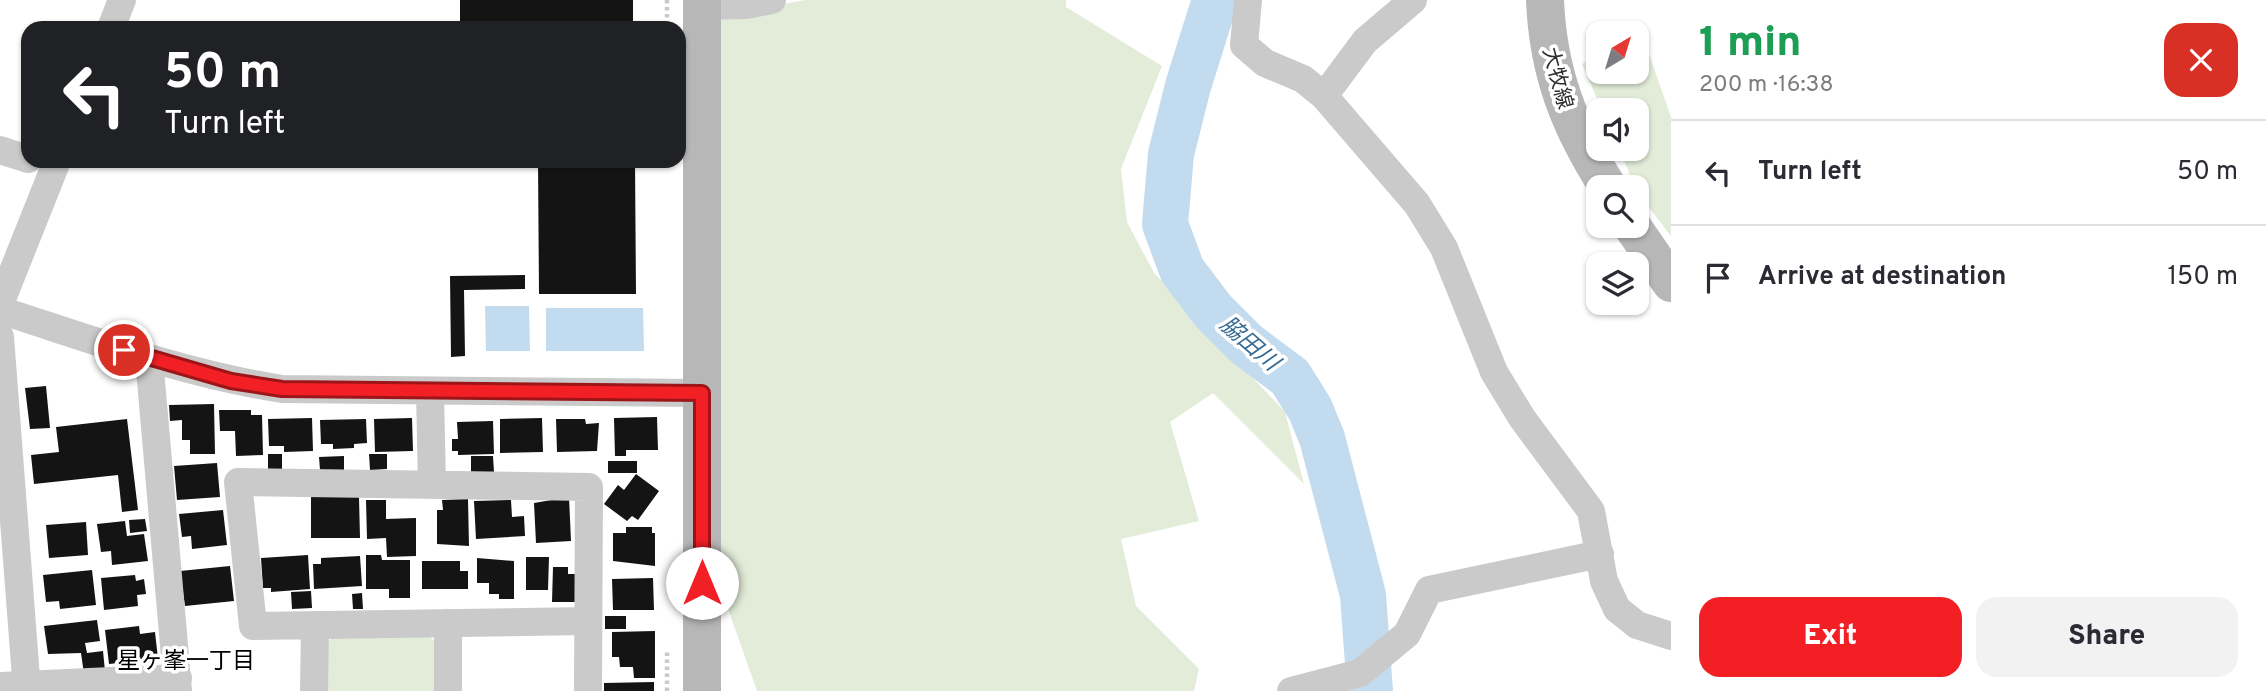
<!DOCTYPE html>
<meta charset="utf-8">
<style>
body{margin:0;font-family:Overpass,"Noto Sans JP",sans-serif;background:#f2f2f3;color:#2b2b33;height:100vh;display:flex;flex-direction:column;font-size:26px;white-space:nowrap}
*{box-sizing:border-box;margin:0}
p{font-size:23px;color:#7c7c81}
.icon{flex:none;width:38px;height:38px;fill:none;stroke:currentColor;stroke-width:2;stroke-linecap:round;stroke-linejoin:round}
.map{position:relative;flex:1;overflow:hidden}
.sheet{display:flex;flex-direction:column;background:#fff;width:595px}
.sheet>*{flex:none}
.guide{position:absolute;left:21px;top:21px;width:665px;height:147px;border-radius:21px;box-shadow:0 2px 5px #0004;background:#202124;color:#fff;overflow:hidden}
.needle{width:46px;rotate:38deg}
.controls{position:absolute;left:1586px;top:21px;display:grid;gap:14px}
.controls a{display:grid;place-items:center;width:63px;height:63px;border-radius:14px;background:#fff;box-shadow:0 2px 5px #0004;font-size:35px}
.pin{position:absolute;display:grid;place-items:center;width:60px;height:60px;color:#fff;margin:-30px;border:4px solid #fff;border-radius:50%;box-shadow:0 2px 7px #0007}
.me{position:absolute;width:77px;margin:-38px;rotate:0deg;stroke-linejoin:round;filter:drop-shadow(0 0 5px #0008)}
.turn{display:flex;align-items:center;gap:24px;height:147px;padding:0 28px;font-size:32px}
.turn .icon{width:91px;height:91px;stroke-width:2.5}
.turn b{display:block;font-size:49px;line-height:60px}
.round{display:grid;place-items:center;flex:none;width:74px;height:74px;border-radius:21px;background:#f2f2f3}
.summary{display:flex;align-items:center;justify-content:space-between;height:119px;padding:0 28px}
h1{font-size:42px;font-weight:800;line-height:52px;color:#1e9e55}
.action{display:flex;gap:14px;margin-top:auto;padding:14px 28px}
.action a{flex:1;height:80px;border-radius:21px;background:#f22025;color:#fff;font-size:28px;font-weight:800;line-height:80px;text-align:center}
.action a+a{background:#f2f2f3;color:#2b2b33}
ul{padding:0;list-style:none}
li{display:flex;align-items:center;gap:21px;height:105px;padding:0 28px;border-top:2px solid #e1e1e2}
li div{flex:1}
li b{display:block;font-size:26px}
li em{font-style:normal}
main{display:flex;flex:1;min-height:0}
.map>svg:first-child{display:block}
.green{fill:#e2ecd9}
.water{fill:#c3dbee}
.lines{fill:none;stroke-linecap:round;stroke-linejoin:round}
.river{stroke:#c3dbee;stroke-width:46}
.building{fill:#141414}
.path{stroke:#cacaca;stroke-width:4.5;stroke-dasharray:3.5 3.5;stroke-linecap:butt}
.street{stroke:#cacaca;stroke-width:28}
.secondary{stroke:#b7b7b7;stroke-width:38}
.route-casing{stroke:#9d1518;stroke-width:18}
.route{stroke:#f22025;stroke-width:12}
.labels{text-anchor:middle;stroke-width:7;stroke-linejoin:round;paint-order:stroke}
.street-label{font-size:21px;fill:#2d2d2d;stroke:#fff}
.water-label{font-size:23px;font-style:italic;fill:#356b94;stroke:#fff}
.neighbourhood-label{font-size:23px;fill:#000;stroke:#fff}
</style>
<main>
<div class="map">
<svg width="1671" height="691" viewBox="0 0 1671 691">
<rect width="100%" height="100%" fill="#fff"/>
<path class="green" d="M805,0H1066V7L1162,66L1121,169L1127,222L1154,273L1285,412L1304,484L1213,393L1170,422L1199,521L1121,539L1136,606L1199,669L1194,691H757L720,586V16Z
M1640,28L1671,117V236L1638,193L1619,149H1636V110H1602L1582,64L1598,54V72H1636V33H1631Z
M427,635L439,644V691H325L326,644L332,638Z"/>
<path class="water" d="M485,306H529L530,351H486Z
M546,308H643L644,351H546Z"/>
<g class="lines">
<path class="river" d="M1215,0L1188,86L1171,154L1165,224L1182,270L1213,311L1246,344L1290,377L1310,409L1322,438L1363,595L1370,691"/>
</g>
<path class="building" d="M460,0H633V28H460Z
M538,161H635L636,294H539Z
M525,275V289L464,290L465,356L451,357L450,276Z
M46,386L50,428L30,429L25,388Z
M214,404L215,454H190V440H182V420L170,421L169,405Z
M219,410H251V415H262L263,455L236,456L235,431H220Z
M657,417L658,450H626V456H615L614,418Z
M312,418L313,451L284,452V446H269L268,419Z
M412,418L413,451L375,452L374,419Z
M542,418L543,452L500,453V419Z
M127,419L138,510L122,512L118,475L34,484L31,455L59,452L56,427Z
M366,419L367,443L354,444V448L333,449V444H321L320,420Z
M556,419H585L586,424L599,423L597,451L557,452Z
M493,421L494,454L458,455V451H452V439H458L457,422Z
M268,454H282V471H268Z
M369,454H387V469L370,470Z
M344,456V470H320L319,457Z
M471,456H493L494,472L471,473Z
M608,461H637V473H608Z
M217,463L220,497L177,500L174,466Z
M636,474L659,491L638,520L632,516L627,521L604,504L618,485L624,490Z
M311,497H359L360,538H311Z
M569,497L571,541L536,543L534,503Z
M468,499L469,546L437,544V510H443L442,500Z
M366,500H386V519L416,518V556L387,557L386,538L367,539Z
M511,500L512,517L524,516L525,536L476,539L474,501Z
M223,510L227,545L192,549L191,536L182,537L179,514Z
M145,519L147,531L130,533L129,520Z
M125,521L127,536L144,534L148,561L112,565L111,551L101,552L97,524Z
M86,522L88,555L49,558L46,525Z
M626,527H652V533H655V566L613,561V533H626Z
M308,555L310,589L271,592V588H263L261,558Z
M366,555H381L382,560H410V598H389V589H366Z
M360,556L362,586L314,589L313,564H321V558Z
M526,557H549L548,590H526Z
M477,558L514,561V599H499V594H489V583H477Z
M422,561H460V571H468V589H422Z
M230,566L234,601L185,606L180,571Z
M553,567H568V574H575V602H552Z
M92,570L96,605L60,609L59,601L46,602L43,575Z
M135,575L136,581L144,579L146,594L137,595L138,606L104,610L101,578Z
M653,578L654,610H613L612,579Z
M311,591L312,608L292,609L291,592Z
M362,593L363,609H353L352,594Z
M605,616H626V629H605Z
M97,620L100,641L85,643L87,653L103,651L105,671L84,674L81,653L48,654L44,626Z
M139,626L140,634L155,632L158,659L109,664L105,630Z
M655,631V678H634L633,667H620L619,657H612V632Z
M654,682V691H604V683Z"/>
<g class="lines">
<path class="path" d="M667,0V28
M667,691V650"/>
<path class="street" d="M1248,0L1244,45L1265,63L1303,79L1324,96L1417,204L1444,248L1494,372L1522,418L1591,511L1604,581L1617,609L1637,625L1671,636
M702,6L746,5L772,0
M111,28L122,0
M1324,96L1365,41L1413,0
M0,150L28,159
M0,304L57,161
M0,310C93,340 185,374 282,389L702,393
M0,337L27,691
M149,358L178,691
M430,392L432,485
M448,623V691
M0,686L178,678
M314,691L315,625
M588,691L589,487L238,482L253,626L588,621
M1291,691L1360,673L1407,634L1429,590L1600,554"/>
<path class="secondary" d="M702,0V691
M1545,0C1548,73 1569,126 1608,187
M1632,226L1671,283"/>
</g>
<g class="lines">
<g class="route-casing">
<path id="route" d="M124,350L231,381L282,389L702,393V583"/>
</g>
<use href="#route" class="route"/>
</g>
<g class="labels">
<g class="street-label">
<text transform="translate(1558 78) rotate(75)" y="7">大牧線</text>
</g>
<g class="water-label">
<text transform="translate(1250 343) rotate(41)" y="8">脇田川</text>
</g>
<g class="neighbourhood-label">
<text x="186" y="668">星ヶ峯一丁目</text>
</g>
</g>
</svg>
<div class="controls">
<a><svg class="needle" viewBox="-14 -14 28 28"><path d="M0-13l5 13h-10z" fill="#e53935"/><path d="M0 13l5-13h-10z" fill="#7c7c81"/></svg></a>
<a><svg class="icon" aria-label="sound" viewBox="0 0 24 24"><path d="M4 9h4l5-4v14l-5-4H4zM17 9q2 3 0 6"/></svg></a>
<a><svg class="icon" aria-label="search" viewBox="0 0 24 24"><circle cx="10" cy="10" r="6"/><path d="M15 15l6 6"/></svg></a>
<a><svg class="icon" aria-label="layers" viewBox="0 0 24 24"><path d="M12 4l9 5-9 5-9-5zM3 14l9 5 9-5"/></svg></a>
</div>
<div class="pin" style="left:124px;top:350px;background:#d93025"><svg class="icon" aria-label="arrive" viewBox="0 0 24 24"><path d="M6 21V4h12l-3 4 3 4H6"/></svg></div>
<svg class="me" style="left:702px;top:583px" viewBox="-20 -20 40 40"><circle r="19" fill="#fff"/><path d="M0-13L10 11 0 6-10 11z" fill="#f22025"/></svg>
<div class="guide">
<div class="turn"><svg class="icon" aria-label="left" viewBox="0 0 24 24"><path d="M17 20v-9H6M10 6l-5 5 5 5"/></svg><div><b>50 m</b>Turn left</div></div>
</div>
</div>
<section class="sheet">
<div class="summary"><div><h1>1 min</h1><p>200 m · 16:38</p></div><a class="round" style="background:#d93025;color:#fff"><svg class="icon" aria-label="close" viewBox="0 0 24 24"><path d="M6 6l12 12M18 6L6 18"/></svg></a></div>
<ul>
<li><svg class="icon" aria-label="left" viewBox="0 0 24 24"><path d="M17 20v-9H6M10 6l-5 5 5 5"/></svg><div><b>Turn left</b></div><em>50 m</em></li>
<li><svg class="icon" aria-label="arrive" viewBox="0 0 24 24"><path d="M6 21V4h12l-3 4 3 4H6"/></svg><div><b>Arrive at destination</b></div><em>150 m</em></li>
</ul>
<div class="action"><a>Exit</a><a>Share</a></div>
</section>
</main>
